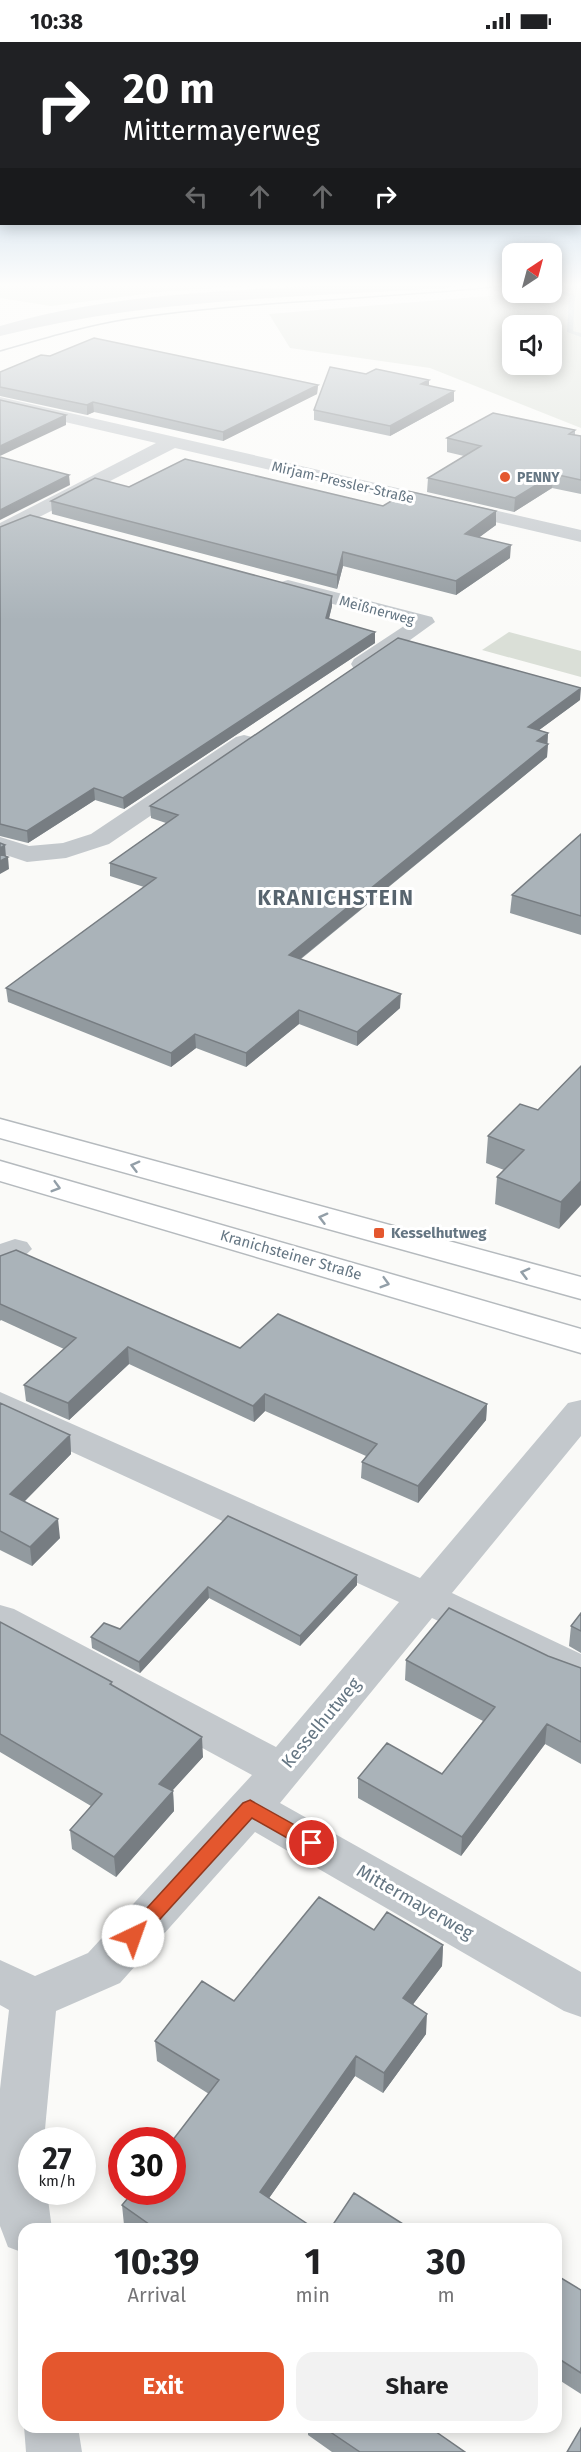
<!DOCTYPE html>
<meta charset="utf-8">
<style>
body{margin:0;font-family:"Fira Sans",sans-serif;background:#f2f2f2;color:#202124;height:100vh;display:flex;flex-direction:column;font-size:22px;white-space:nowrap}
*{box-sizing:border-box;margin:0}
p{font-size:20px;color:#757577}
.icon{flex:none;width:33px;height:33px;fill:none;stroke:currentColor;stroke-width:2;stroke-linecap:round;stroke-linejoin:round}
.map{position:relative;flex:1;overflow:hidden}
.drawer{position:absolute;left:18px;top:2181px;width:544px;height:210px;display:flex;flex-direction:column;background:#fff;border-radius:18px;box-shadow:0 3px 15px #0003}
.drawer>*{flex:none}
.hud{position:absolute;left:0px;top:0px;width:582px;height:183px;box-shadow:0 3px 15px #0003;background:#202124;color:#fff;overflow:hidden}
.needle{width:39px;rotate:36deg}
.buttons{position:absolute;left:502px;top:201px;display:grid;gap:12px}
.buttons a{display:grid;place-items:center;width:60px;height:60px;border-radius:12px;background:#fff;box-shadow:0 3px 15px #0003;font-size:30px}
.speed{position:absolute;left:18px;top:2085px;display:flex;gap:12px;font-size:30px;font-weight:700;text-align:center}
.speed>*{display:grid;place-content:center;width:78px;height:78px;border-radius:50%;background:#fff;box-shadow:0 3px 15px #0003;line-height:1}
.speed small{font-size:15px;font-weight:400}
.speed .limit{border:9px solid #d22;background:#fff;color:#111}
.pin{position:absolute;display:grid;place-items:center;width:51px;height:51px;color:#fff;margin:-26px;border:3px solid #fff;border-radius:50%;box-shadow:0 2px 6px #0007}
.me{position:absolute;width:66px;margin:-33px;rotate:42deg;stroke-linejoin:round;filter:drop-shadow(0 0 4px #0008)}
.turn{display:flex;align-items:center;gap:21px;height:126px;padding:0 24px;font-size:27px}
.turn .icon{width:78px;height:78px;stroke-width:2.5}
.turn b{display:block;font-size:42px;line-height:51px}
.lanes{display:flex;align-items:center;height:57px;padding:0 24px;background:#0003;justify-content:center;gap:30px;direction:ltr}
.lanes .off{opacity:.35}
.eta{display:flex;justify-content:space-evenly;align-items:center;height:102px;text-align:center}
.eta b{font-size:36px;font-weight:700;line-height:42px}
.primary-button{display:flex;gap:12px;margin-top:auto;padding:12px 24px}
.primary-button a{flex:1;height:69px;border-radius:18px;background:#e4572e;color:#fff;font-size:24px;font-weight:700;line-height:69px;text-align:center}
.primary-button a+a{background:#f2f2f2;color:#202124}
.status{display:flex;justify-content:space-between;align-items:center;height:42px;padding:0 30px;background:#fff;direction:ltr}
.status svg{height:16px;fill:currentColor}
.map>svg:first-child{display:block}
.green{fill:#dadfd7;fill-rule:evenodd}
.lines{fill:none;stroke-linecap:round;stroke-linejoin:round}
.stream{fill:#bbc7cb;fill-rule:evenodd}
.major-casing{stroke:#b5babe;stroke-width:3}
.minor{fill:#c3c8cc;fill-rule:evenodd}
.major{fill:#fff;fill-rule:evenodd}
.tram{stroke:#a2aab0;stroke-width:1.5}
.wall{fill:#929a9f}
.shaded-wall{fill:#777d82}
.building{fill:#aab3b9;stroke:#777d82;stroke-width:1.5}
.oneway{stroke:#939fa8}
.route{fill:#e4572e;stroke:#94391e;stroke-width:1.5}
.poi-dot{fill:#e4572e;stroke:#fff;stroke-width:2}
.labels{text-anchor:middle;stroke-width:6;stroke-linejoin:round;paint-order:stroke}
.far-poi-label{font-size:14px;font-weight:bold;fill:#657683;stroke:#fff;text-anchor:start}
.far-street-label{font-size:14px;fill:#657683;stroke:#fff}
.poi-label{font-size:15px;font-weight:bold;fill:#657683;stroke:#fff;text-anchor:start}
.street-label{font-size:15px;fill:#657683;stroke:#fff}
.near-street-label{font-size:18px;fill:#657683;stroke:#fff}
.district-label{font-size:21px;font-weight:bold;letter-spacing:1.5px;fill:#57646e;stroke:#fff}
</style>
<div class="status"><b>10:38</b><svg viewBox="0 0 49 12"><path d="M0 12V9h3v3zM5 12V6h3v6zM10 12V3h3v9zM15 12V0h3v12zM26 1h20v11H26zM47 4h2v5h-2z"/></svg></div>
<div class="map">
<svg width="581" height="2410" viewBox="0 0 581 2410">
<rect width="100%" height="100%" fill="#fafaf8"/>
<path class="green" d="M0,241H282L160,250L51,264L0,256Z
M581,242V386L430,326L290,306L269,272L524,251L552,250V246ZM513,284H552V322H513Z
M509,590L581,609V635L482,608Z"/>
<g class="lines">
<path class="stream" d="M552,243L575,254L573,289L581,291V295L567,290L569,255L552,247Z"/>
<g class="major-casing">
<path id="major" d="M0,1077L581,1235V1257L0,1096Z
M0,1119L581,1287V1311L0,1139Z"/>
</g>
<path class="minor" d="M371,241H456L448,246C298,255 146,257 0,294V284C119,249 248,248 371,241Z
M0,355L581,488V500L175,406L0,495V481L156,401L0,365Z
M288,538L432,575L435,580L370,627H354L351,622L354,617L407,582L281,548L278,544L281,540Z
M244,693L252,695L256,700L252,705L109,802L66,816L27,820L0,811V795L29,804L63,801L91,792L236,695Z
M15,1197L27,1200L32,1207L12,1226L0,1230V1202Z
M0,1350L420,1536L568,1361L581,1358V1394L452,1551L581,1612V1646L432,1576L280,1761L581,1930V1975L564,1969L255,1790L120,1941L56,1969L44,2098H32V2150H47L52,2187H24V2211L8,2205L0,2184V2047L9,1968L0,1963V1918L35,1934L88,1911L252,1733L0,1596V1563L14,1567L276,1705L399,1560L0,1377Z
M24,2384L78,2385L82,2410H26Z"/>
<use href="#major" class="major"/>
<path class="tram" d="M0,309C42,297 84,284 128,277C255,258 385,258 513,243"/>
</g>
<path class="wall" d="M50,314L318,343L317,352L223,399L94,370L87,373L0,354V330Z
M366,332L429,338V344L454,349V359L390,394L314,378V368Z
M575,388V393L581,394V452L552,446L514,470L427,450L428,436L464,414L447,410V396Z
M129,445L383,464L496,469V483L479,495L510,516L456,553L343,524L337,547L52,472L51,459Z
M0,485L332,564L329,577L375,601L124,767L95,758L28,801L0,794Z
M580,658L539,688L548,691L547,715L301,917L400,966L357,1004L299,982L246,1025L196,1006L171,1025L8,960L6,946L144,845L110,834V821L166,781L151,776L150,764Z
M581,792V893L510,871L512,853Z
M581,1024L559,1187L495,1162L497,1135L504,1128L486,1121L488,1094L538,1068Z
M0,1214L240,1306L487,1362L486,1378L418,1461L361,1436L362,1420L366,1414L265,1369L254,1380L129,1322L69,1378L26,1359L24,1343L64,1307L1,1278L0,1279Z
M0,1361L70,1393L71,1412L24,1460L60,1496L32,1524L0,1508Z
M228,1474L357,1543L300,1604L209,1556L140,1631L92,1606L91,1595L120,1587Z
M581,1571V1611L569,1604L571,1584Z
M0,1580L112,1640V1644L203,1715L172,1749H173L174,1769L116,1835L72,1807L70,1788L91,1764L0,1710Z
M548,1614L581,1626V1722L545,1702L461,1814L358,1756V1736L442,1732L483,1679L405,1638L406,1618Z
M374,1888L443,1903L442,1924L413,1962L426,1992L383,2051L355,2034L269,2156L315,2187H130L124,2183L122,2163L209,2052L157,2019L155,1999Z
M556,2233L581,2248V2352L556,2336Z
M308,2385H429L465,2410H332L308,2393Z"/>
<path class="shaded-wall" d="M429,338V349L421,342Z
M318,343L317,352L223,399V390Z
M454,349V359L390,394V384Z
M93,360L94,370L87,373V363Z
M66,373V383L0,414V404Z
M554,432L552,446L514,470L515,456Z
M69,433L70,443L0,478V468Z
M496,469V483L465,506V492Z
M511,503L510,516L456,553V539Z
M343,510V524L337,547V533Z
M332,554V564L326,587V576Z
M375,590V601L124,767L123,756Z
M581,646L580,658L527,697L528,685Z
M548,691L547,703L537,699Z
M548,702L547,715L289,926V913Z
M94,746L95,758L28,801L27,789Z
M5,803L6,815L0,819V806Z
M8,815L9,827L0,832V819Z
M401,952L400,966L357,1004V990Z
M299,968V982L246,1025V1011Z
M195,992L196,1006L171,1025V1011Z
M581,1139V1163L559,1187L561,1160Z
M128,1305L129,1322L69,1378L68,1361Z
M265,1352V1369L254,1380L253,1364Z
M487,1362L486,1378L418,1461V1444Z
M70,1393L71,1412L12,1472L10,1452Z
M58,1477L60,1496L32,1524L30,1505Z
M357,1533V1543L300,1604V1594Z
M208,1545L209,1556L140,1631L139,1620Z
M547,1682L545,1702L461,1814L462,1795Z
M202,1695L203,1715L160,1762L159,1742Z
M173,1749L174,1769L116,1835L114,1815Z
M443,1903L442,1924L402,1977L403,1956Z
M427,1972L426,1992L383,2051L384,2031Z
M356,2014L355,2034L260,2169V2150Z"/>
<path class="building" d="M94,296L318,343L223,390L93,360L87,363L0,345V330L41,313L50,314Z
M330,325L366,332L376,327L429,338L421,342L454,349L390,384L314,368Z
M0,358L66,373L0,404Z
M493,371L575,388L569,392L581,394V438L554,432L515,456L428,436L481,404L447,396Z
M0,415L69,433L0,468Z
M185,417L383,464L408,449L496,469L465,492L511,503L456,539L343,510L337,533L51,459L95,436L129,445Z
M30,473L332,554L326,576L375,590L123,756L94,746L27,789L0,782V485Z
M398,596L581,646L528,685L548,691L537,699L548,702L289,913L401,952L357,990L299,968L246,1011L195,992L171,1011L6,946L156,836L110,821L178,773L150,764Z
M581,792V874L512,853Z
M0,801L5,803L0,806Z
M0,812L8,815L0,819Z
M581,1024V1139L561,1160L497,1135L524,1108L488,1094L520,1062L538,1068Z
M16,1208L240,1306L278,1272L487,1362L418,1444L362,1420L377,1402L265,1352L253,1364L128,1305L68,1361L24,1343L76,1296L0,1262V1214Z
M0,1361L70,1393L10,1452L58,1477L30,1505L0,1489Z
M228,1474L357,1533L300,1594L208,1545L139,1620L91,1595L104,1581L120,1587Z
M449,1566L548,1614L581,1626V1700L547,1682L462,1795L358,1736L387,1701L442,1732L495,1665L406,1618Z
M581,1571V1589L571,1584Z
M0,1580L112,1640L110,1642L202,1695L159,1742L173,1749L114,1815L70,1788L102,1752L0,1692Z
M319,1855L374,1888L387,1870L443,1903L403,1956L427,1972L384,2031L356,2014L260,2150L315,2187H156L122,2163L133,2150H172V2099L219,2038L155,1999L202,1939L234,1959Z
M354,2151L411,2187H330Z
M556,2233L581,2248V2331L556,2315Z
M323,2385H429L465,2410H360Z
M581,2386V2410H567Z"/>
<defs><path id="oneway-chevron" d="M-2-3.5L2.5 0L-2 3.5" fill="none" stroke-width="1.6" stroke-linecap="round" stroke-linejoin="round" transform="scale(1.5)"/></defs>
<g class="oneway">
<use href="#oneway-chevron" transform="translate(135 1124) rotate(-165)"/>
<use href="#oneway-chevron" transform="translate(56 1145) rotate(16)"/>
<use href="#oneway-chevron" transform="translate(323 1176) rotate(-165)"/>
<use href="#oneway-chevron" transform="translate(525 1231) rotate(-165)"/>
<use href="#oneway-chevron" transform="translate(385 1241) rotate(16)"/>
</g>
<linearGradient id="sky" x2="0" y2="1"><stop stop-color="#96bcdc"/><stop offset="0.42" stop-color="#fdfdfc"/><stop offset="1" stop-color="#fdfdfc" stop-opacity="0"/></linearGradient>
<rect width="581" height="578" fill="url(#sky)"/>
<path class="route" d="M250,1758L318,1796L321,1801L318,1806L312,1809L305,1806L252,1776L140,1899L133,1902L127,1899L124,1894L127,1888L243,1761Z"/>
<g class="poi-dot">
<circle cx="505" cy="435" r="6"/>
<rect x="373" y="1185" width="12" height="12" rx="3"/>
</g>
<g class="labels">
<g class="far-poi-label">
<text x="517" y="440">PENNY</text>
</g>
<g class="far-street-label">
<text transform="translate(343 440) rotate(13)" y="5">Mirjam-Pressler-Straße</text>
<text transform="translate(377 568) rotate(15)" y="5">Meißnerweg</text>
</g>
<g class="poi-label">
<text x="391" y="1196">Kesselhutweg</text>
</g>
<g class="street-label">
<text transform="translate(291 1213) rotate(16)" y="5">Kranichsteiner Straße</text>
</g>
<g class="near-street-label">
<text transform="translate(321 1681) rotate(-50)" y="6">Kesselhutweg</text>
<text transform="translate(415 1860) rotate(30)" y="6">Mittermayerweg</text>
</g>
<g class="district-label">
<text x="336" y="863">KRANICHSTEIN</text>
</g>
</g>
</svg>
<div class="buttons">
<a><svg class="needle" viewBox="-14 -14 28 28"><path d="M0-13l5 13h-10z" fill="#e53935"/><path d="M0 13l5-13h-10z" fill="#757577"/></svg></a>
<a><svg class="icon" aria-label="sound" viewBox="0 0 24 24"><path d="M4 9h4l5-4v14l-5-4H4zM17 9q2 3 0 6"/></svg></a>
</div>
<div class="speed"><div>27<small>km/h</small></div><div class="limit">30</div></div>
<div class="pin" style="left:312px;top:1801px;background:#d93025"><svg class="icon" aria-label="arrive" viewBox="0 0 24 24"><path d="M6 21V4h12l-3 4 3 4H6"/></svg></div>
<svg class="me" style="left:133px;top:1894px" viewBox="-20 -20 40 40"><circle r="19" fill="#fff"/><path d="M0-13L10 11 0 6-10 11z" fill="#e4572e"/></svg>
<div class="hud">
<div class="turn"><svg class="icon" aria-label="right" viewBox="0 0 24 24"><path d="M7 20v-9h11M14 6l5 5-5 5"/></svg><div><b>20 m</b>Mittermayerweg</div></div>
<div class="lanes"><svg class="icon off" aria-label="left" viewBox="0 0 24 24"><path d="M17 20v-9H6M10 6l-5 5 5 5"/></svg><svg class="icon off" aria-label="ahead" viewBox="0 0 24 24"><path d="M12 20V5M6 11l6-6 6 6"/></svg><svg class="icon off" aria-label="ahead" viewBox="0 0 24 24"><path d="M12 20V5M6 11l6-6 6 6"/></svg><svg class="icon" aria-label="right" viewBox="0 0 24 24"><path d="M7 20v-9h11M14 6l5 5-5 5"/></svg></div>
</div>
<section class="drawer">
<div class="eta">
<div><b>10:39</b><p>Arrival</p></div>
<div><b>1</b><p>min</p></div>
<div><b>30</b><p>m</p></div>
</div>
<div class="primary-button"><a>Exit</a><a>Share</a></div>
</section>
</div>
